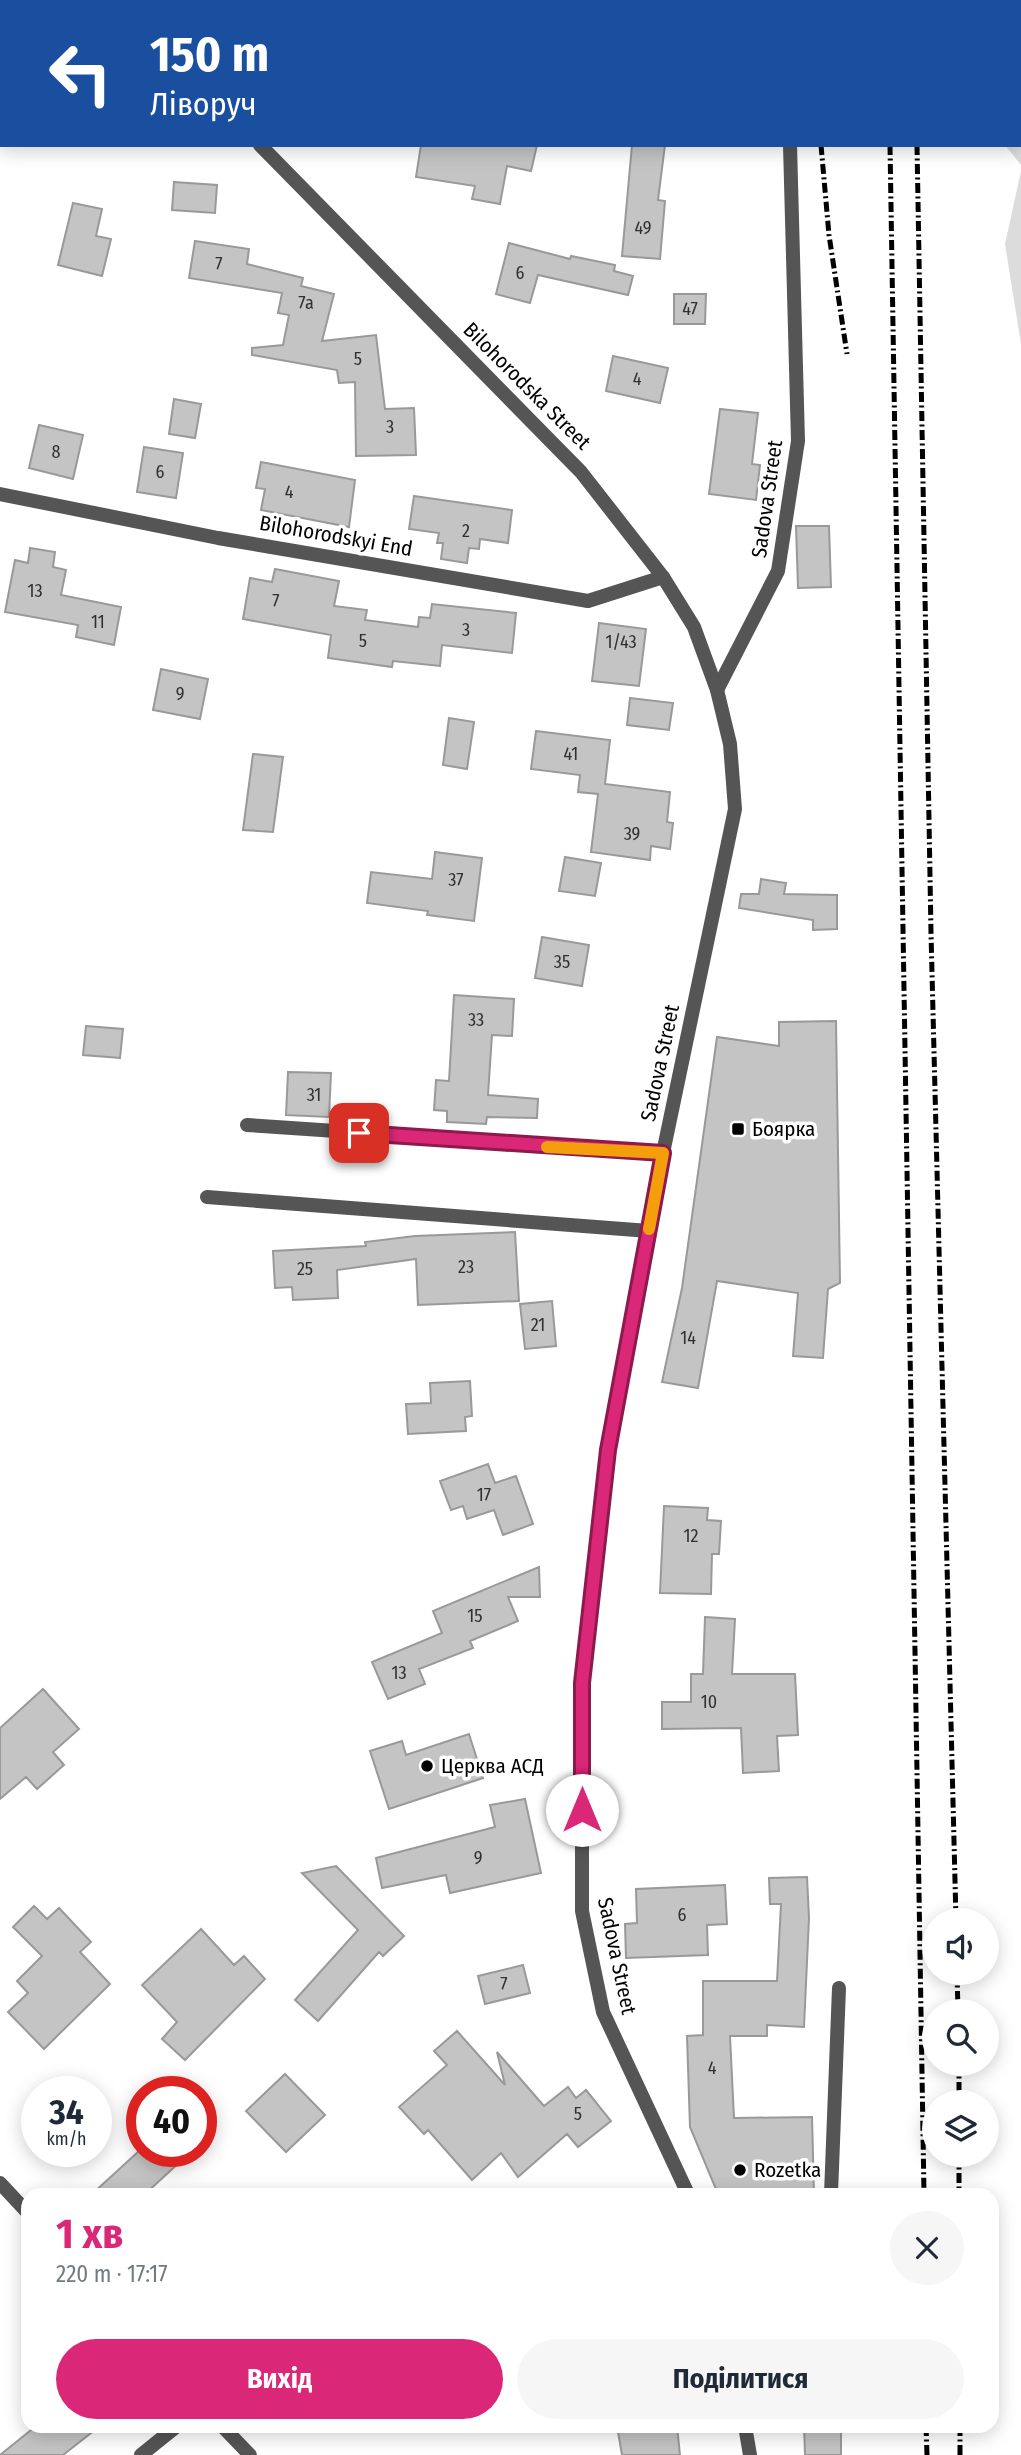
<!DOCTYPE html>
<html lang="uk">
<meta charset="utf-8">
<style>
body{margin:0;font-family:"Fira Sans Condensed",sans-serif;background:#f6f6f7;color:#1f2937;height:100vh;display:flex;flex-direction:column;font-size:26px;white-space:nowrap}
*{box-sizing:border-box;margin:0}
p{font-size:23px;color:#747a83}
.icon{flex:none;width:38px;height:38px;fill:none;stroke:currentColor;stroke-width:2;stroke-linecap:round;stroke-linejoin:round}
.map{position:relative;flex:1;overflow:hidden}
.side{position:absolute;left:21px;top:2188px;width:978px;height:245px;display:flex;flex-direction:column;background:#fff;border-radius:21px;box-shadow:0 4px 18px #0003}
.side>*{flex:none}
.guide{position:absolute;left:0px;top:0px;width:1022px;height:147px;box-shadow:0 4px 18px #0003;background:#1a4fa0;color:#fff;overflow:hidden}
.tools{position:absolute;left:922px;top:1908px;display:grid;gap:14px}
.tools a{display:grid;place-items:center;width:77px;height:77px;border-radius:50%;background:#fff;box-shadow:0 4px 18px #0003;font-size:35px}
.speed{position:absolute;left:21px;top:2076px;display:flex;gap:14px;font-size:35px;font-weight:700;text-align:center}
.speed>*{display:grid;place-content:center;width:91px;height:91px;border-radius:50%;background:#fff;box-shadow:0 4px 18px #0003;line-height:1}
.speed small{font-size:18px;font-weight:400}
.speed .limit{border:10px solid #d22;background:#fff;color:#111}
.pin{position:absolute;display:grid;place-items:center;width:60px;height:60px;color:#fff;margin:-30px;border-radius:14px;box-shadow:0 4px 10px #0006}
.me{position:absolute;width:77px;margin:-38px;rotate:0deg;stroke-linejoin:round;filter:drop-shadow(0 0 5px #0008)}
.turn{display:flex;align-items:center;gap:24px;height:147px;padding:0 35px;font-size:32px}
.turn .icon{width:91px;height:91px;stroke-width:2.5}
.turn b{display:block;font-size:49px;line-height:60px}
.round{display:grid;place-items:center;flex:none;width:74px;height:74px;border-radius:37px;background:#f6f6f7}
.overview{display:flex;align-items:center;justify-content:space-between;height:119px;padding:0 35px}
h1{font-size:42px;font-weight:700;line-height:52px;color:#db2777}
.action{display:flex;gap:14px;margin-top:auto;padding:14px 35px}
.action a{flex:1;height:80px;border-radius:42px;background:#db2777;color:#fff;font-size:28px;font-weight:700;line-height:80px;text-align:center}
.action a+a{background:#f6f6f7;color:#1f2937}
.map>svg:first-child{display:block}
.green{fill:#dcdcdc}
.building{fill:#c4c4c4;stroke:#999;stroke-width:2}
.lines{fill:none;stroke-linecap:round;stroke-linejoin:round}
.service{stroke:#555;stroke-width:14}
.minor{stroke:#555;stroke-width:14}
.tertiary{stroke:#555;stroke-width:14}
.rail{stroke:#000;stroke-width:5;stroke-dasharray:10 3.5 2 3.5;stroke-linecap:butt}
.route-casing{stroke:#8e194d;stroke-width:18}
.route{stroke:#db2777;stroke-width:12}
.slow{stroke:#f59e0b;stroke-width:12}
.poi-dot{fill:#000;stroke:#fff;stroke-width:2.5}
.labels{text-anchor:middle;stroke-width:7;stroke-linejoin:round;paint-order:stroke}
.number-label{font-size:18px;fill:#313131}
.street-label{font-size:21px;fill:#000;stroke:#fff}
.poi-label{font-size:21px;fill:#000;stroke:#fff;text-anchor:start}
</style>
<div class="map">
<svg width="1021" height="2455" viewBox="0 0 1021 2455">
<rect width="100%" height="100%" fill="#fff"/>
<path class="green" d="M1021,58V165L1005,145H1020Z
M1021,171V344L1005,244Z"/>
<path class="building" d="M421,145H537L531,171L507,166L500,204L472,199L475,186L416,177Z
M632,145H665L658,200L665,201L660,259L622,256Z
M174,182L217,185L215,213L172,210Z
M73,203L102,209L96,236L111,239L102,276L58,265Z
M195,241L249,249L247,264L303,278L301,286L334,294L322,341L376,335L385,409L414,408L416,455L356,456L355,382L339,383L337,370L252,355V348L283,345L289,315L278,313L282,293L189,278Z
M509,243L570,259L571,256L615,265L614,271L633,276L628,295L538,275L530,303L496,294Z
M674,294H706L705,324H674Z
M613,356L668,368L660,403L606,391Z
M174,399L201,404L195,438L169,434Z
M720,409L758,413L752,464L760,465L756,500L709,494Z
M39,425L83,435L73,479L29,468Z
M144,447L183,453L176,498L137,492Z
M261,462L355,480L349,527L261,510L265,489L256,488Z
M414,496L512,510L508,543L480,539L479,549L469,548L467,563L441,559L443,543H437L439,533L409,529Z
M796,526H829L831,587L798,588Z
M30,548L55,552L53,567L66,570L61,595L121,607L114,645L76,637L78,625L5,612L15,560L28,563Z
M275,569L339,581L334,606L367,610L365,620L418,627L419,617L430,618L432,604L516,613L512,653L442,645L440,666L393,661L392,667L328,658L331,635L243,619L250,578L272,582Z
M599,623L646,629L639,686L592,681Z
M161,669L208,679L200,719L153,710Z
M630,698L673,703L669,730L627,725Z
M449,718L474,722L467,769L443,765Z
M536,731L610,740L605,784L670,792L667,822L673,823L670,849L651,846L650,860L591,852L598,794L578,792L580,775L531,769Z
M253,754L283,757L273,832L243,830Z
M435,852L482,858L474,921L427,915L428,911L367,903L371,872L432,879Z
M565,857L601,863L595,896L559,891Z
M761,879L786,883L784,894L837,895V929L813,930V920L739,908L741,894H759Z
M542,937L589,945L582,986L535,978Z
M454,995L514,999L512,1036L492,1035L488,1095L538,1099L537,1118L487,1117L486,1124L447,1122V1111L434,1110L436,1080L449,1081Z
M836,1021L840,1283L828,1289L823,1358L793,1356L798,1293L717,1281L698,1388L662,1382L682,1288L717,1037L779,1046V1022Z
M86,1026L123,1029L120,1058L83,1055Z
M288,1072L331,1073L329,1117L286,1115Z
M515,1232L519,1301L418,1305L416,1259L337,1270L338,1298L293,1300L292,1287L275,1288L273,1251L366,1246L365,1242L415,1236Z
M552,1301L556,1346L525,1349L520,1304Z
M470,1381L472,1416L465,1417L466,1431L408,1434L406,1404L431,1403L430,1383Z
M488,1464L495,1483L516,1476L533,1524L503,1535L494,1510L467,1519L463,1506L451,1510L440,1481Z
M664,1506L708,1508L707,1520L721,1521L719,1554H712L711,1594L660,1593Z
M539,1567L540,1597H508L518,1621L470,1641L473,1648L419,1669L425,1684L388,1699L372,1662L442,1633L433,1611Z
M705,1617L735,1619L732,1674H795L798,1735L777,1736L779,1771L743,1773L741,1728L662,1729V1702H691V1674H703Z
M43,1689L79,1729L53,1752L64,1765L37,1789L26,1777L0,1799V1728Z
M469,1734L483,1778L389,1809L370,1751L402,1741L406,1755Z
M525,1799L541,1873L450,1893L446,1875L382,1888L376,1858L495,1827L490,1805Z
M336,1866L404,1936L383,1956L379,1952L318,2021L295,2000L358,1930L302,1873Z
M807,1877L809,1918L804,2027L767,2025V2036H730L734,2118L812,2117L814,2194H718L690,2127L687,2036L703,2035V1981H777L781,1904H770L769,1878Z
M725,1885L727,1924L707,1925L708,1955L626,1958L625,1924L637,1923L636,1889Z
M34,1906L47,1919L59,1908L91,1942L80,1952L110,1984L44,2049L8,2012L28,1993L17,1981L42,1956L13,1927Z
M201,1929L234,1965L244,1956L265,1979L185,2060L162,2039L177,2022L142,1985Z
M523,1965L530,1993L485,2004L478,1976Z
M457,2031L505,2085L497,2052L544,2106L568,2087L576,2098L586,2090L611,2121L578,2147L567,2134L518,2177L501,2153L472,2180L428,2130L424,2134L399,2107L447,2065L434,2051Z
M285,2074L325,2115L286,2152L246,2111Z
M139,2151H192L145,2194H92Z
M36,2426H100L63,2455H0Z
M617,2426H677L680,2455H622Z
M804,2426H841V2455H805Z"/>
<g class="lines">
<path class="service" d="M247,1125L663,1153
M207,1197L649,1231
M831,2194L839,1988"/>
<path class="minor" d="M787,0V2
M0,54L2,55
M0,494L218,538L588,601L663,577
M717,690L778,571L798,441L790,145
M0,2183L28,2213
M222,2426L250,2455
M141,2455L177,2426"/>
<path class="tertiary" d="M95,0L97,2
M260,145L581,472L663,577L694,627L717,690L730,744L735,809L663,1153L608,1450L582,1683V1911L603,2012L688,2194
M745,2426L750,2455"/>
<path class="rail" d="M817,0V2
M887,0V2
M914,0V2
M821,145L829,235L847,354
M890,145L924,2194
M917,145L931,933L956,1920
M957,1972L958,2011
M959,2063V2102
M959,2154V2194
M926,2426L927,2455
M960,2426V2455"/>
</g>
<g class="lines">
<g class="route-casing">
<path id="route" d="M359,1133L663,1153L608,1450L582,1683V1810"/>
</g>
<use href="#route" class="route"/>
<path class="slow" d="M547,1147L663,1153L649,1229"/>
</g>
<g class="poi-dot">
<rect x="731" y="1122" width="14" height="14" rx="3.5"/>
<circle cx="427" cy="1766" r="7"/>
<circle cx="740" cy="2170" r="7"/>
</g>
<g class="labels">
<g class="number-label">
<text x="643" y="234">49</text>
<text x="219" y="270">7</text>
<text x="520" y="279">6</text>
<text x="306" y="309">7а</text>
<text x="690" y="315">47</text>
<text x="358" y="365">5</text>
<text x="637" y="385">4</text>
<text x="390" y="433">3</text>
<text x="56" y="458">8</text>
<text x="160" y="478">6</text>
<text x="289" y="498">4</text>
<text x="466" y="537">2</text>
<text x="35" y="597">13</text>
<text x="276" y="607">7</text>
<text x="98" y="628">11</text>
<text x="466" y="636">3</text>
<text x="363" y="647">5</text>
<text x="621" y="648">1/43</text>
<text x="180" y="700">9</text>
<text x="571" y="760">41</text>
<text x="632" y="840">39</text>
<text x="456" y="886">37</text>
<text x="562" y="968">35</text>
<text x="476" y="1026">33</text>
<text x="314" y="1101">31</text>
<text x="466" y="1273">23</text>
<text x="305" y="1275">25</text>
<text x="538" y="1331">21</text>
<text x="688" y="1344">14</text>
<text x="484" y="1501">17</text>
<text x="691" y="1542">12</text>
<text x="475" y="1622">15</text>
<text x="399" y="1679">13</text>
<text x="709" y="1708">10</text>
<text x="478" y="1864">9</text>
<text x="682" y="1921">6</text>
<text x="504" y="1990">7</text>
<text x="712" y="2074">4</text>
<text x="578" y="2120">5</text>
</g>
<g class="street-label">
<text transform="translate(527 386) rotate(45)" y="7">Bilohorodska Street</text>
<text transform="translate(767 499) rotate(-82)" y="7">Sadova Street</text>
<text transform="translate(336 536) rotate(10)" y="7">Bilohorodskyi End</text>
<text transform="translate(660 1063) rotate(-78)" y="7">Sadova Street</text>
<text transform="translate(617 1956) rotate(78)" y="7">Sadova Street</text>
</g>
<g class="poi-label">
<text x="752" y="1136">Боярка</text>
<text x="441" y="1773">Церква АСД</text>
<text x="754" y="2177">Rozetka</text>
</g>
</g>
</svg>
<div class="tools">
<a><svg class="icon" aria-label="sound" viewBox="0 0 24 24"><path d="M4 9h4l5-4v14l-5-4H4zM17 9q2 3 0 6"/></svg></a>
<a><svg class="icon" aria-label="search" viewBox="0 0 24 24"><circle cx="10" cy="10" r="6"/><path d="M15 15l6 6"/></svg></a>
<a><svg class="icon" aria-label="layers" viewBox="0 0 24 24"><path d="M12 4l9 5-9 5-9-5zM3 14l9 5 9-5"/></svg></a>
</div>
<div class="speed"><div>34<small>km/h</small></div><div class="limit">40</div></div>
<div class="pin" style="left:359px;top:1133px;background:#d93025"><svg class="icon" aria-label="arrive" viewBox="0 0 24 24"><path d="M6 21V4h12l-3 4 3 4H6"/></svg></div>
<svg class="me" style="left:582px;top:1810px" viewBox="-20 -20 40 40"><circle r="19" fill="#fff"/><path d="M0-13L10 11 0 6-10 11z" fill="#db2777"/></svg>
<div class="guide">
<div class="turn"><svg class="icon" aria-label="left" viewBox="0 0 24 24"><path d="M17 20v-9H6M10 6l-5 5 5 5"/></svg><div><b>150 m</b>Ліворуч</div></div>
</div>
<section class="side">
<div class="overview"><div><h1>1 хв</h1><p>220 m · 17:17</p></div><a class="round"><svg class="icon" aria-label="close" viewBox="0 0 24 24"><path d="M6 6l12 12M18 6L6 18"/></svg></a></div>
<div class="action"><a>Вихід</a><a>Поділитися</a></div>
</section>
</div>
